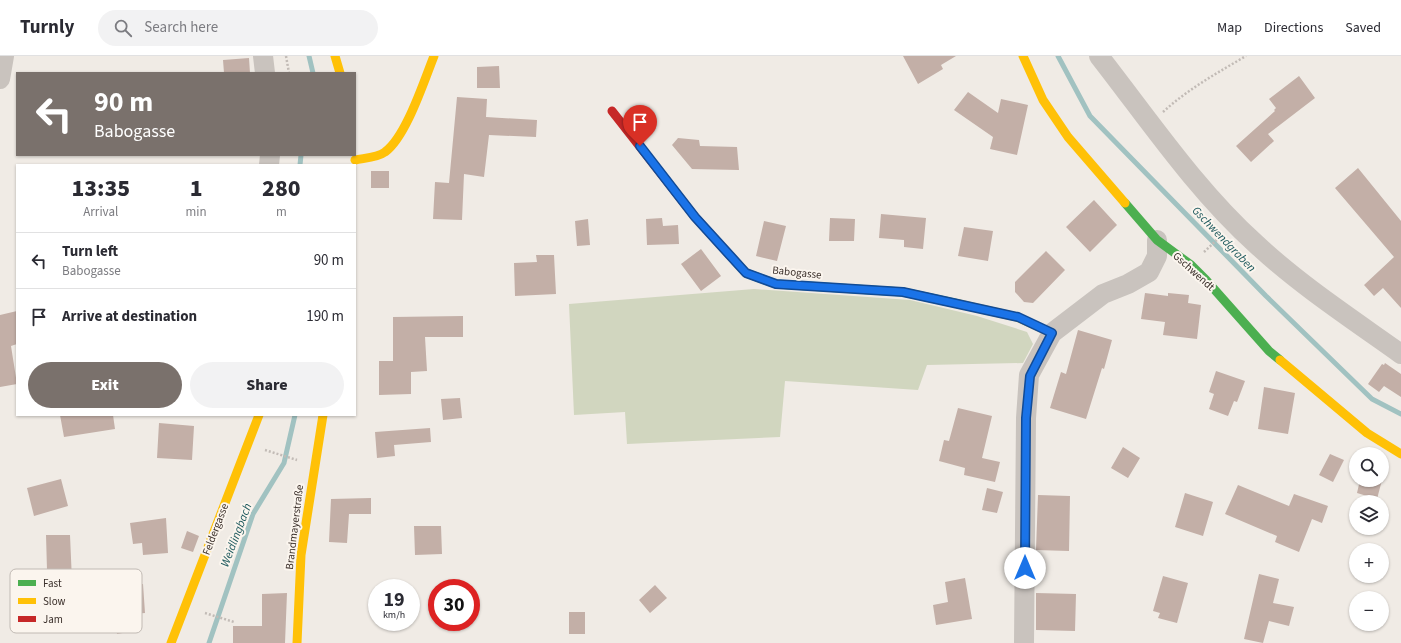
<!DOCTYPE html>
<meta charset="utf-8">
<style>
body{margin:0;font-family:"Source Sans 3",sans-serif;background:#f2f2f3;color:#2b2b33;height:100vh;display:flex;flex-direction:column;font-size:15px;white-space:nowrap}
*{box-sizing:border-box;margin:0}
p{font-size:13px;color:#7c7c81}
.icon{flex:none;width:22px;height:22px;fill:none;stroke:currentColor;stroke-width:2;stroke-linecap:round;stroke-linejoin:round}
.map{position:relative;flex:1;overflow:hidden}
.details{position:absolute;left:16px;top:108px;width:340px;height:252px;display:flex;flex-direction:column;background:#fff;border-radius:0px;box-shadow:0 1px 3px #0004}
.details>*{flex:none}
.top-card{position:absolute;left:16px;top:16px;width:340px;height:84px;border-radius:0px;box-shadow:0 1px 3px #0004;background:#7a716c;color:#fff;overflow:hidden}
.controls{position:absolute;left:1349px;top:391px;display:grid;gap:8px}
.controls a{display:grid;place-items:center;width:40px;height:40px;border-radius:50%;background:#fff;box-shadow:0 1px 3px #0004;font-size:20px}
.speed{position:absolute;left:368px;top:523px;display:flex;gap:8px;font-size:20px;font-weight:700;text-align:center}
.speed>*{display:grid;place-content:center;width:52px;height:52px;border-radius:50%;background:#fff;box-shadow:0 1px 3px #0004;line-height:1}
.speed small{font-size:10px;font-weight:400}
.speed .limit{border:6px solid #d22;background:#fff;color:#111}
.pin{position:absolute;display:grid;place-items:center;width:34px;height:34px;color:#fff;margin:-41px -17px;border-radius:50% 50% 50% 0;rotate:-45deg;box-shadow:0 0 4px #0007}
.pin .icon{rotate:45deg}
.me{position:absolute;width:44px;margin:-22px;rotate:0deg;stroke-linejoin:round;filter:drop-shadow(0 0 3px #0008)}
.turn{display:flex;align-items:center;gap:14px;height:84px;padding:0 12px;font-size:18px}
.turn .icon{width:52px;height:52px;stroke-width:2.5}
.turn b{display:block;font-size:28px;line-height:34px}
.eta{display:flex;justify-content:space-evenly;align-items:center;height:68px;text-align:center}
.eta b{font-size:24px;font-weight:800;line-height:28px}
.button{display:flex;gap:8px;margin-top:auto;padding:8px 12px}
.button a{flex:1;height:46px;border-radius:24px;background:#7a716c;color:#fff;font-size:16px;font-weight:800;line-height:46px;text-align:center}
.button a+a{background:#f2f2f3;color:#2b2b33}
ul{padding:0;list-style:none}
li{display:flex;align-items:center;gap:12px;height:56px;padding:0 12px;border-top:1px solid #e1e1e2}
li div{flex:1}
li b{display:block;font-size:15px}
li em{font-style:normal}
header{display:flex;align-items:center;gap:24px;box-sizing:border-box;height:56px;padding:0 20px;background:#fff;border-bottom:1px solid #e1e1e2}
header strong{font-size:19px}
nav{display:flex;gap:22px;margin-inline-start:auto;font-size:14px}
.search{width:280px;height:36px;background:#f2f2f3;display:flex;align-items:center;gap:10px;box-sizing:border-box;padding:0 14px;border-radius:22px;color:#7c7c81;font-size:15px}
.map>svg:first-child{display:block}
.green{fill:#d1d6bf}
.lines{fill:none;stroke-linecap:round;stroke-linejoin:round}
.stream{stroke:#a1c2c1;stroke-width:5}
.building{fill:#c3afa7}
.path{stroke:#c2bbb6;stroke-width:2.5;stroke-dasharray:2 2;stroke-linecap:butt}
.street{stroke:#c9c3be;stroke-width:20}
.fast{stroke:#4caf50;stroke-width:9}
.slow{stroke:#ffc107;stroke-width:9}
.jam{stroke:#c62828;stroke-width:9}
.route-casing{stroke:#114b97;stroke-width:10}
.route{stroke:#1a73e8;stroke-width:7}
.labels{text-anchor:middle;stroke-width:4;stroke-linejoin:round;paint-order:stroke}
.street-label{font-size:11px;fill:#3b302b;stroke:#fbf5ee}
.water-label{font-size:12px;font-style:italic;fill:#1f5a5e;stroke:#fbf5ee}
.key{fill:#fbf5ee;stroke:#c1bab4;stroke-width:1}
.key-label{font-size:11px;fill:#3b302b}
</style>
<header>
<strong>Turnly</strong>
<div class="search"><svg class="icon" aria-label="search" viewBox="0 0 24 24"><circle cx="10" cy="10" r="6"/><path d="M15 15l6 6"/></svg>Search here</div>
<nav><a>Map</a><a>Directions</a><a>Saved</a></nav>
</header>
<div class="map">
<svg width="1401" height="587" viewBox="0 0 1401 587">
<rect width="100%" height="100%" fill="#f0ebe5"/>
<path class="green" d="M754,233L910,244L977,260L1027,276L1033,288L1023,307L927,309L918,334L785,325L780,381L627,388L625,356L574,359L569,248Z"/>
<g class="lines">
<path class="stream" d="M309,0L313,17
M1058,0L1090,60L1266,240L1372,343L1401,358
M300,109L301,99
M209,587L253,458L284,407L295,359"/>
</g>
<path class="building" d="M903,0H956L941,9L943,13L918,28Z
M249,2L250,17H224L223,4Z
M499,10L500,32H477V11Z
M1299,20L1315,42L1268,78L1274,85L1251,106L1236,90L1275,55L1274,54L1276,52L1269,43Z
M968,36L998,57L1001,43L1028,49L1017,99L990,93L993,81L954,54Z
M457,41L487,43L486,61L537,64L536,81L489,79L484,121L464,118L462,164L433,163L435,126L449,127Z
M678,82L699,84L700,90L737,91L739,114L692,113L672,89Z
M1358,112L1401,165V252L1383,232L1374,240L1364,229L1394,201L1335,132Z
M371,115H389V132H371Z
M1094,144L1117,169L1090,196L1066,171Z
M881,158L926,162L923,193L904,191V184L879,182Z
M662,162L663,170L678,169L679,188L647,189L646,163Z
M830,162L855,163L854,185H829Z
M588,163L590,189L577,190L575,165Z
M764,165L786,170L777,205L756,200Z
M964,171L993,175L988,205L958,200Z
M701,193L721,220L701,235L681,208Z
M1046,195L1065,214L1033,247L1024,246L1015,236V226Z
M536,199H554L556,238L515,240L514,207L537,206Z
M1145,237L1168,240V237L1189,239L1188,247L1201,249L1197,283L1163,279L1165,266L1141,263Z
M17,255V288L11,290L17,328L0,331V259Z
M463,260V281H425L427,315L411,316V338L379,339V305H393V261Z
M1078,274L1112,284L1104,313L1102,312L1086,363L1050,352L1061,316L1066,318Z
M1385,307L1401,318V341L1384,330L1379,336L1368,328L1382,308L1384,309Z
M1216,315L1245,325L1237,346L1234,345L1228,360L1209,353L1214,338L1209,336Z
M1264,331L1295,337L1288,378L1258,373Z
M460,342L462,362L443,364L441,343Z
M958,352L992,360L982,402L1000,406L995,426L964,419L965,412L939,405L944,384L949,385Z
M60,359H113L115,373L64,381Z
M159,367L194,370L192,404L157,402Z
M430,372L431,386L394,389L395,400L377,402L375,376Z
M1123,391L1140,402L1128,422L1111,412Z
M1330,398L1344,404L1333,426L1319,419Z
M61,423L68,450L34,460L27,432Z
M1360,424H1382L1377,443L1357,437Z
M1238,429L1289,450L1294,438L1328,450L1322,467L1312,463L1299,496L1275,486L1277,480L1225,458Z
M987,432L1003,436L997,457L982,454Z
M1185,437L1213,446L1203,480L1175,471Z
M1038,439L1070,440L1069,495L1036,494Z
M371,442V458H349L347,487L329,486L331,443Z
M166,462L168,497L143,499L142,487L133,488L130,467Z
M414,470H441L442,498L415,499Z
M187,475L199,480L193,496L181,492Z
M46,479H70L72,525L20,533L18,517L47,514Z
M1259,518L1279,523L1273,547L1294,551L1289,570L1269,565L1263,587L1244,583Z
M1163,520L1188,527L1177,567L1158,562L1160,557L1153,555Z
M965,522L972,563L936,569L933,549L948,546L945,526Z
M143,528L145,557L132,558L134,575L117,578L114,559L92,561L89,534L104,533V531Z
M655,529L667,542L650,557L639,544Z
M287,537L285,587H233V570H262V538Z
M1036,537L1076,538L1075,575L1036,574Z
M569,556H585V578H569Z"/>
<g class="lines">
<path class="path" d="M286,0L289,17
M1163,56C1188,33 1217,17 1246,0
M1204,196L1222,179
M265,394L297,404
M205,557L234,566"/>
<path class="street" d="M263,0L265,17
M1099,0C1149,64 1196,134 1256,188C1300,229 1352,263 1401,298
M0,23L4,0
M269,109L270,99
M1024,587L1026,362L1029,319L1052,277L1103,238L1128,228L1149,216L1157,200V184"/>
<path class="fast" d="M1125,147L1157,184L1191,209L1206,224L1269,295L1280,304
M735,205L746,217L776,228L903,236L959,248"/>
<path class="slow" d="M335,0L340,17
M1023,0L1043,44L1068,81L1125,147
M355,104C364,102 377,102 385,96C406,81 424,25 434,0
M959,248L1017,261L1052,277
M1280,304L1367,377L1401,398
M171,587L259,359
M297,587L301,499L323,359"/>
<path class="jam" d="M612,55L695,161L735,205"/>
</g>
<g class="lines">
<g class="route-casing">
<path id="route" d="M640,90L695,161L746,217L776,228L903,236L1018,261L1052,277L1030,320L1026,362L1025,512"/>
</g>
<use href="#route" class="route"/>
</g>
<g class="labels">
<g class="street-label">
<text transform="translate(1194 215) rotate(42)" y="4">Gschwendt</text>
<text transform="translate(797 216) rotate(6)" y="4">Babogasse</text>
<text transform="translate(294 471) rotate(-83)" y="4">Brandmayerstraße</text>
<text transform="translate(215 473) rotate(-69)" y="4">Feldergasse</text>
</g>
<g class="water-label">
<text transform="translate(1224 183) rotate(46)" y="4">Gschwendgraben</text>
<text transform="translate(236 479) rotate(-69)" y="4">Weidlingbach</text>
</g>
</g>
<rect x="10" y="513" width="132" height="64" rx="6" class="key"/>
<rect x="18" y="524" width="18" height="6" fill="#4caf50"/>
<rect x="18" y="542" width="18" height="6" fill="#ffc107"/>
<rect x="18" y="560" width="18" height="6" fill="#c62828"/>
<g class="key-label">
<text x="43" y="531">Fast</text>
<text x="43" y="549">Slow</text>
<text x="43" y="567">Jam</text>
</g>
</svg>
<div class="controls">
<a><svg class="icon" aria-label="search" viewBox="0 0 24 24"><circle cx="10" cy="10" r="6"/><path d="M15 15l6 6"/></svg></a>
<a><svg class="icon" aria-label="layers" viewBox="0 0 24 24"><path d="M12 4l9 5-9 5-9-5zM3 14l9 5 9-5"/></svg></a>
<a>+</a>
<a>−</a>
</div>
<div class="speed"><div>19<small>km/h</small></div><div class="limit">30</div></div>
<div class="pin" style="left:640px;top:90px;background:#d93025"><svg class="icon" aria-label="arrive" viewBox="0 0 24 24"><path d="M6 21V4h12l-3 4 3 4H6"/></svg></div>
<svg class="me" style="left:1025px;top:512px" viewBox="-20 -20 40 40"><circle r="19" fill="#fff"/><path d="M0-13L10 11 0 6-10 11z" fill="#1a73e8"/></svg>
<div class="top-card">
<div class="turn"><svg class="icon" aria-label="left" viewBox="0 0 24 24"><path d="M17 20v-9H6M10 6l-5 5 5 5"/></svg><div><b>90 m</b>Babogasse</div></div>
</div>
<section class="details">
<div class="eta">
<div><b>13:35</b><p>Arrival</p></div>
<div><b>1</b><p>min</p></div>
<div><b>280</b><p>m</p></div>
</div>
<ul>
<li><svg class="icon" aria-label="left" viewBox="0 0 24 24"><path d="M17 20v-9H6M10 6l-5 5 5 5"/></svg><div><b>Turn left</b><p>Babogasse</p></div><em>90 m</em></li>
<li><svg class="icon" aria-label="arrive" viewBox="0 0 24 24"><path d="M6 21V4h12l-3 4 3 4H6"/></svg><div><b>Arrive at destination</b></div><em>190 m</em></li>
</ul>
<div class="button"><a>Exit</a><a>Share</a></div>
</section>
</div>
